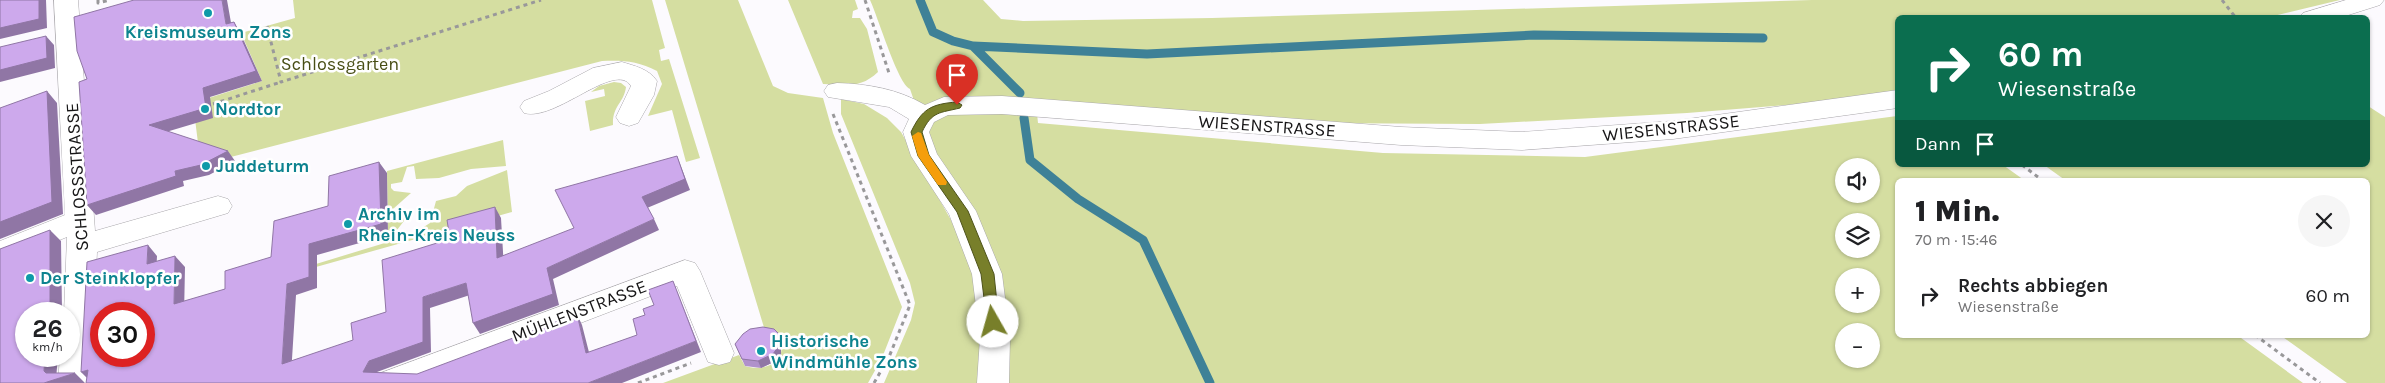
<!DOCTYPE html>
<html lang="de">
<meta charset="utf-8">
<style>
body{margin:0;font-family:Karla,sans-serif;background:#f6f6f6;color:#202124;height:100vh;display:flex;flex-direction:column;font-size:19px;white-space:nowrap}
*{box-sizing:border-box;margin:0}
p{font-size:16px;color:#757577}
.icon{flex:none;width:28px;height:28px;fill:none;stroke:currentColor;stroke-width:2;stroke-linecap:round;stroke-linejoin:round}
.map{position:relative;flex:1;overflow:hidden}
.details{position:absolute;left:1895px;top:178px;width:475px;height:160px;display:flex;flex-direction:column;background:#fff;border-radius:8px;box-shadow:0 1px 4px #0004}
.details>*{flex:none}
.hud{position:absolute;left:1895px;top:15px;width:475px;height:152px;border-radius:8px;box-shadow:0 1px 4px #0004;background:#0b6e4f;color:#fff;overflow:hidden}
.tools{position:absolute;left:1835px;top:158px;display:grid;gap:10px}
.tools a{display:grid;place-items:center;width:45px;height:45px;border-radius:50%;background:#fff;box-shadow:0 1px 4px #0004;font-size:25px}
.speed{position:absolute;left:15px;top:302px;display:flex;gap:10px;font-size:25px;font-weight:700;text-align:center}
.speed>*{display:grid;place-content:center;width:65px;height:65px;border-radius:50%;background:#fff;box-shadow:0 1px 4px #0004;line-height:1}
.speed small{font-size:12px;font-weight:400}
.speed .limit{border:8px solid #d22;background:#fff;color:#111}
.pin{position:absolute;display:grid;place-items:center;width:42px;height:42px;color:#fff;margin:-51px -21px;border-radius:50% 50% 50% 0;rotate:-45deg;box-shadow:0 0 5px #0007}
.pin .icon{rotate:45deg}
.me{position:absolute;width:55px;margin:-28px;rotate:353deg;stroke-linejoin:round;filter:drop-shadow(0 0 4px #0008)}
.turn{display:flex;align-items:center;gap:18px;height:105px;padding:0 20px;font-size:22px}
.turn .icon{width:65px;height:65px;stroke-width:2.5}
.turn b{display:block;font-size:35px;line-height:42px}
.then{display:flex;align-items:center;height:48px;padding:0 20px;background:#0003;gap:10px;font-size:19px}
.round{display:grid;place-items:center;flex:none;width:52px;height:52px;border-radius:26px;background:#f6f6f6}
.summary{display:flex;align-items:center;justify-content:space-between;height:85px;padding:0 20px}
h1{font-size:30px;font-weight:800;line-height:38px}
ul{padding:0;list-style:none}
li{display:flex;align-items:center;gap:15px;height:65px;padding:0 20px}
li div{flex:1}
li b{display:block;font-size:19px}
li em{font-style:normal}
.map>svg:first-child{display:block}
.green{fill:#d5dea1;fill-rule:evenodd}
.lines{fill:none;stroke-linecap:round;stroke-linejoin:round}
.stream{stroke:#3e8197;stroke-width:9}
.minor-casing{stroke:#a9a7ab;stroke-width:1}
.path{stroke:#99989a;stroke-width:3;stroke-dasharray:4 4;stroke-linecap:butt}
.minor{fill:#fff;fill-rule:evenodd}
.wall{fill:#b091cb}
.shaded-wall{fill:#9076a5}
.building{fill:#cda9ec;stroke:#9076a5;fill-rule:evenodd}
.route{fill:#787f2a;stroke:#4e531b}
.slow{fill:#f59e0b}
.culture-dot{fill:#0f9aa8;stroke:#fff;stroke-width:2}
.labels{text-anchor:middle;stroke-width:5;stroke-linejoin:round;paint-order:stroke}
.culture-label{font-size:18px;font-weight:bold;fill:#0d838f;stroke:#fff;text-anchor:start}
.park-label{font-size:18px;fill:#484e15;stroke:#fff}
.street-label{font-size:18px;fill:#171617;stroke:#fff}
</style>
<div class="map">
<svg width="2385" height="383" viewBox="0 0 2385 383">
<rect width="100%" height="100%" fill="#fcfafe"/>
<path class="green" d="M293,0H652L665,48L659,50L661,61L669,59L700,158L686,162L672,110L648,116L662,84L657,71C638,61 622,60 602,61L223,159H200L193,103L262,81L241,33L295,18Z
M665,0H738L773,86L788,93L823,98L833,133L902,307L882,358L868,383H663L739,355L745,366C763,372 786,363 781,341L766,334Z
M788,0H855L858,9L853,11L852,18H860L867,29L878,72C860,89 846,85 823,84Z
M870,0H983L1001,19L1023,21L1212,18L1812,0H2340L2265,18H1898L1897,96L1687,113L1480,124L1304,123L1036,104L1038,123L1383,153L1585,157L1897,116L1898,165H2003L2024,180H1898V335H2237L2303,383H1006L1007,372L910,89C898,84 878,17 870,0ZM1844,166H1871V194H1844ZM1844,221H1871V249H1844ZM1844,276H1871V304H1844ZM1844,331H1871V359H1844Z
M614,82L621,83L626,87C624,103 612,106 613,125L590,131L585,101L605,96L604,89L591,92L599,86Z
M841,99L864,104L887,118L901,132L951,220L971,261L980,298L983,383H884L911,320L915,303L910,283L841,114Z
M2368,106L2385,117V383H2347L2280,335H2368V180H2065L2044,165H2368Z
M503,140L506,166L471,169L439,178L416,179L414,166L407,167L402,182L391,184V188L394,191L411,193L393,209L395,214L403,213L407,217L397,230L388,235L387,171Z
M507,170L512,212L316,267V264L411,235L430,223L436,201L456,196L467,186Z"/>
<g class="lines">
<path class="stream" d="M920,0L933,32L953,41L973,46L1020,93
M973,46L1147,54L1534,35L1763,38
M1024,118L1030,160L1078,199L1143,240L1210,383"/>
<g class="minor-casing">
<path id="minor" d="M54,0H78L95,231L218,196L228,199L232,206L228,213L97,252L90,383H58L60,356H69V314H64L67,237L0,264V241L65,215Z
M2346,0H2384L2380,5L2339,18H2299L2303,13Z
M622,62C635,66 649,69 657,81L654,95L638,123L629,126L620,123L616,117L631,86C615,60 556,122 524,113L520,107L524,101L549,91L593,68Z
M837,83C868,84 898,89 925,105L944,97L1002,96L1401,127L1522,132L1673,121L1898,90V108L1673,139L1522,150L1401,145L1002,114L948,115L934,122L929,132L937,154L976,211L1002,274L1010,338L1009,383H977L980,338L972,274L949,214L911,156L903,132L909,119L889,107L828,97L824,91L828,85Z
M685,260L695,263L700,271L734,353L730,362L719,365L708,362L677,286L424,383H373L378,374Z"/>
</g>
<path class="path" d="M98,0V3L110,0
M865,0L889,73
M2222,0L2236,18
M267,26L281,82L541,0
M213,104L281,82
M833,114L910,305L889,357L874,383
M2022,165L2042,180
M2255,335L2320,383
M638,383L691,363"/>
<use href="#minor" class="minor"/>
</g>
<path class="wall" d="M779,334L781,341V355L776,361L761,368L745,366L735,344Z"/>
<path class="shaded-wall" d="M39,0H46L47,28L0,39V28Z
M222,0H227L233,34L226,24Z
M234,22L240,32L262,81L210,97L213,118L156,135L149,125Z
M46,36L54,45L55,68L0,82V70Z
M47,91L57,103L63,214L0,239V222Z
M228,151L235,161L209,175L183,181L184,186L96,215L87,205Z
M677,156L690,190L647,208L642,197Z
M379,162L387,173L388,235L317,255V288L296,295L291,375L282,364L287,284L309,244Z
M495,207L501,218L504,269L497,258Z
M654,219L659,230L553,279L559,305L480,334L473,323L547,268Z
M50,230L61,241L62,311L65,314H55L50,302Z
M148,245L157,256L156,275L147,264Z
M175,256L185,267L184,315L174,304Z
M673,281L701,352L622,383H588L696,341Z
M466,283L473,294L430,308L431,352L377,372L371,383L363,372L369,361L423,297Z
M577,314L582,325L592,364L586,353Z
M779,334L781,341V355L776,361L761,368L758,361Z
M45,356H58L56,379L75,373L85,383H44V371Z
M88,370L92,383L81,372Z"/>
<path class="building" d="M0,0H39V19L0,28Z
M134,0H222L226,24L234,22L256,71L203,88L206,108L149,125L228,151L201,165L175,171L176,176L87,205L79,82L87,79L77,51L74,17Z
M46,36L47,58L0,70V47Z
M47,91L52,202L0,222V108Z
M677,156L685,179L642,197L654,219L547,268L553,294L473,323L466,283L423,297V342L369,361L363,372L417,374L577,314L586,353L637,335L633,319L645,315L643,309L654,305L648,290L673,281L696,341L588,383H86L88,370L81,372L87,262L148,245L147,264L175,256L174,304L225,289V271L271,257L274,221L328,206L329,176L379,162L381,224L309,244V277L287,284L282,364L353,340L351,323L386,312L382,260L450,239L447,220L495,207L497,258L574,228L555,190ZM101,314H144V356H101Z
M50,230V302L56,304L55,314H26V356H45L44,371L46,373H75L44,383H0V249Z
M763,327L774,329L779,334L778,347L773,354L758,361L742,359L735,344L743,334L750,329Z"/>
<path class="route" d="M957,102L962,105L960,108C940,113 932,111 922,132L929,155L968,211L994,274L999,322L993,327L987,322L981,274L957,212L918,156L911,132C922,109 931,104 957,102Z"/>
<path class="slow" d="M918,132L921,133L929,155L947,182L946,185H938L918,156L912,136Z"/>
<g class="culture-dot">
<circle cx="208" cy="13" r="5"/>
<circle cx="205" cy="109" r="5"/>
<circle cx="206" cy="166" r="5"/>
<circle cx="348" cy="224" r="5"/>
<circle cx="30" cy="278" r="5"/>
<circle cx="761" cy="351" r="5"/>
</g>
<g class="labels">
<g class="culture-label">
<text x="208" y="38" text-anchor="middle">Kreismuseum Zons</text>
<text x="215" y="115">Nordtor</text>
<text x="216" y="172">Juddeturm</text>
<text x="358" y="220">Archiv im<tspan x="358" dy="21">Rhein-Kreis Neuss</tspan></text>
<text x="40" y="284">Der Steinklopfer</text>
<text x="771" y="347">Historische<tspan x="771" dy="21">Windmühle Zons</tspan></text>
</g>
<g class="park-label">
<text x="340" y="70">Schlossgarten</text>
</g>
<g class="street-label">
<text transform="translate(1267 126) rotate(4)" y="6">WIESENSTRASSE</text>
<text transform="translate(1671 128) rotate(-6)" y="6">WIESENSTRASSE</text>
<text transform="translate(77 177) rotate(-94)" y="6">SCHLOSSSTRASSE</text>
<text transform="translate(579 311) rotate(-21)" y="6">MÜHLENSTRASSE</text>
</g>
</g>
</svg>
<div class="tools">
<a><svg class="icon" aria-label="sound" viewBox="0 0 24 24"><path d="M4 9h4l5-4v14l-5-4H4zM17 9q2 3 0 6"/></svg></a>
<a><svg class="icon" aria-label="layers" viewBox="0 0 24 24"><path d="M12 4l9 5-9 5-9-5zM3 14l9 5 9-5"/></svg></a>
<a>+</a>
<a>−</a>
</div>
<div class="speed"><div>26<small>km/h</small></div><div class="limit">30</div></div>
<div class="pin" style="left:957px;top:105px;background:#d93025"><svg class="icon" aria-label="arrive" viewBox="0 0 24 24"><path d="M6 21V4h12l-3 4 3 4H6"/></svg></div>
<svg class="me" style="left:993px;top:322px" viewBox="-20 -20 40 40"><circle r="19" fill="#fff"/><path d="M0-13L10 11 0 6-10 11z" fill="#787f2a"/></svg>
<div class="hud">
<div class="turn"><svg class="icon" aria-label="right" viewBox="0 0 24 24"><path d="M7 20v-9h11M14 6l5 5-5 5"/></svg><div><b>60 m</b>Wiesenstraße</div></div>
<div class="then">Dann<svg class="icon" aria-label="arrive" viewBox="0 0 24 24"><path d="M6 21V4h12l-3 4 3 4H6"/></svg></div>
</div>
<section class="details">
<div class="summary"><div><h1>1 Min.</h1><p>70 m · 15:46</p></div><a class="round"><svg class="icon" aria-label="close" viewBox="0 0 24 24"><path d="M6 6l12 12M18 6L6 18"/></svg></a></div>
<ul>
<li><svg class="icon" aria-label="right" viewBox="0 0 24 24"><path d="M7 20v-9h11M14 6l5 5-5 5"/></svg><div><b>Rechts abbiegen</b><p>Wiesenstraße</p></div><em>60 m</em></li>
</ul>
</section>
</div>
